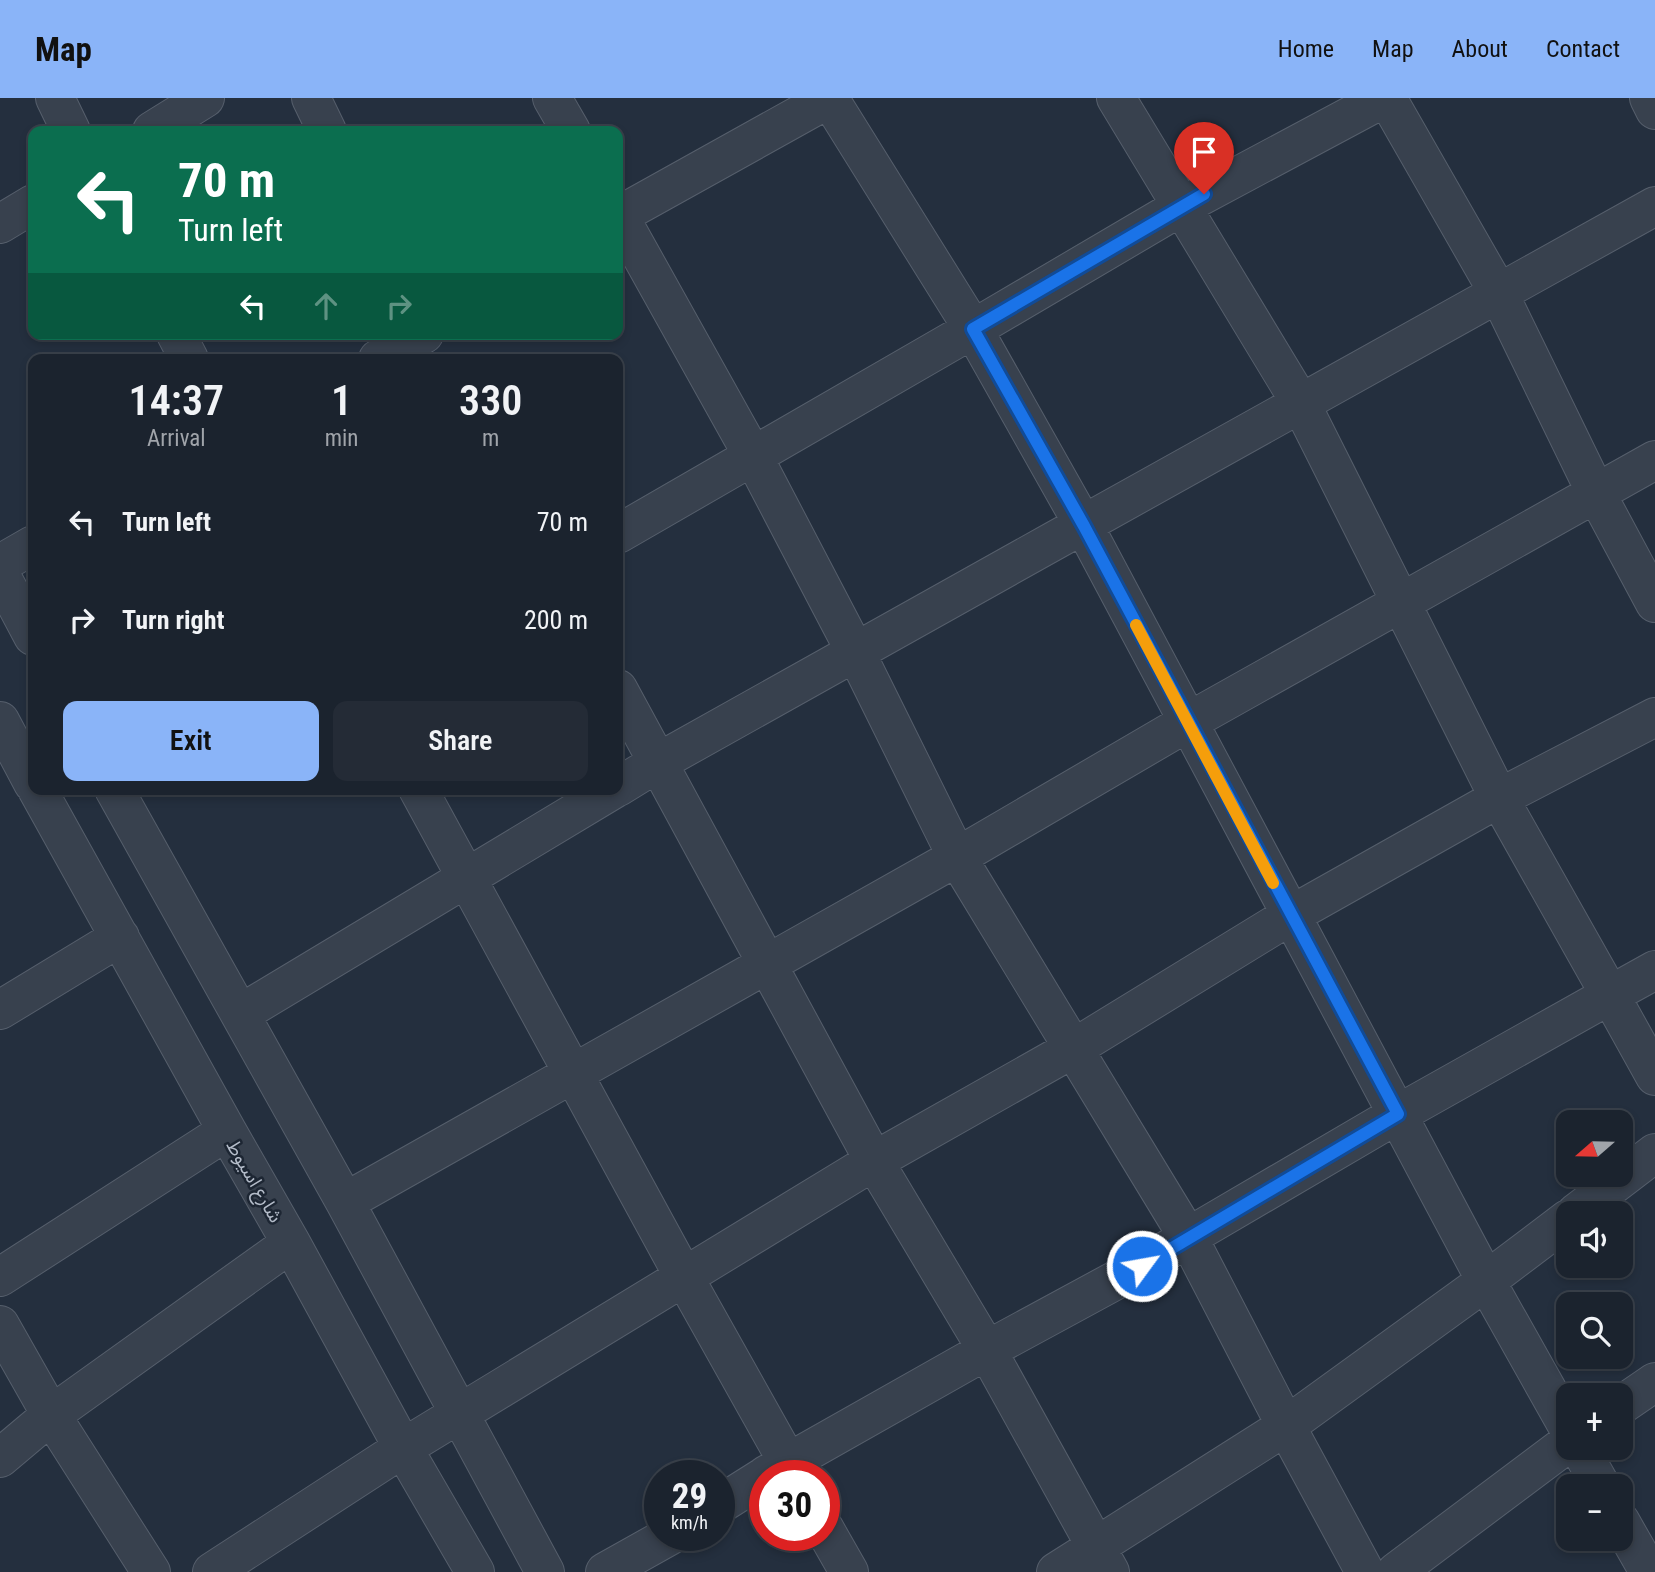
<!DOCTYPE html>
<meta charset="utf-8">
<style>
body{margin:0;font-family:"Roboto Condensed","Noto Sans Arabic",sans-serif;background:#242b36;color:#f1f3f6;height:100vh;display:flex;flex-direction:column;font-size:26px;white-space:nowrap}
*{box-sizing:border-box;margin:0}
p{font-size:23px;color:#a0a4aa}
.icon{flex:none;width:38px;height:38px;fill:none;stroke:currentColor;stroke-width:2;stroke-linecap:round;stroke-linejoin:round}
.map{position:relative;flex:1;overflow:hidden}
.side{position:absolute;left:28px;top:256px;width:595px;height:441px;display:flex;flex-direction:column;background:#1b232e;border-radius:14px;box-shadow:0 4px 10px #0003,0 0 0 2px #39404a}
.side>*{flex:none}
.hud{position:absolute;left:28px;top:28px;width:595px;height:214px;border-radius:14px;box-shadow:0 4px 10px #0003,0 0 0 2px #39404a;background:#0b6e4f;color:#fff;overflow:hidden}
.needle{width:46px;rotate:250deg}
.controls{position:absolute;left:1556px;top:1012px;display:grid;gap:14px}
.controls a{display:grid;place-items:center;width:77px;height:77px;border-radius:14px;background:#1b232e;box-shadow:0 4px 10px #0003,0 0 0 2px #39404a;font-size:35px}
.speed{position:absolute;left:644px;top:1362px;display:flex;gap:14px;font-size:35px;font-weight:700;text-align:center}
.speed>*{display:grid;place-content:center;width:91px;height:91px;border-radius:50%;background:#1b232e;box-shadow:0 4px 10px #0003,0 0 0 2px #39404a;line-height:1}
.speed small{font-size:18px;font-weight:400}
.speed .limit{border:10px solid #d22;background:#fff;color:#111}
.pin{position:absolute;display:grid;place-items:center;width:60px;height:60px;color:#fff;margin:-72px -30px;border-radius:50% 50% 50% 0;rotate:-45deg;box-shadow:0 0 7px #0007}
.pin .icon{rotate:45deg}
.me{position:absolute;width:77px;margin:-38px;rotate:58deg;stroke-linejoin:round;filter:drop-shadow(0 0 5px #0008)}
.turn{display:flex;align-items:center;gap:24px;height:147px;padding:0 35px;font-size:32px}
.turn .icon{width:91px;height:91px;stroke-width:2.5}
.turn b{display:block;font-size:49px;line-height:60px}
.lanes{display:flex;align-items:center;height:66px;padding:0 35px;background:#0003;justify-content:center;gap:35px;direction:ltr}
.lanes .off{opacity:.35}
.eta{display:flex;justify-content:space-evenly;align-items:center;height:119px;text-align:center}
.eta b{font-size:42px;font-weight:600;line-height:49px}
.cta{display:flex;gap:14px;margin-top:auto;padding:14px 35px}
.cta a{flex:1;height:80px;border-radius:14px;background:#8ab4f8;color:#111;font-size:28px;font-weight:600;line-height:80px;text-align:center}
.cta a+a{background:#242b36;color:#f1f3f6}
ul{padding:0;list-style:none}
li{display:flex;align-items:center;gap:21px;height:98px;padding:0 35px}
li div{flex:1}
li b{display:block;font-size:26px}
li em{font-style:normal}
header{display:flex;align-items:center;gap:42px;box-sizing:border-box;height:98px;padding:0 35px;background:#8ab4f8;color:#111}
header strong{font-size:33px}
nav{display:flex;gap:38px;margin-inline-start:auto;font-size:24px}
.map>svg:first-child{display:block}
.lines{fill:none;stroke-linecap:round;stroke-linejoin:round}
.minor-casing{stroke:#565f6c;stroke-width:40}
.minor{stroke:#38414e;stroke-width:38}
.route-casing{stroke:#114b97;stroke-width:18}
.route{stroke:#1a73e8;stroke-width:12}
.slow{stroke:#f59e0b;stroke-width:12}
.labels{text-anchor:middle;stroke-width:5;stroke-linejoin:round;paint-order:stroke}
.street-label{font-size:19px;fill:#b4bcc9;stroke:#1d2633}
</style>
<header>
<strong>Map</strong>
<nav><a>Home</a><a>Map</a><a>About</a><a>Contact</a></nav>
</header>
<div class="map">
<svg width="1655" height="1474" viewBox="0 0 1655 1474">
<rect width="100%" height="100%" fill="#242f3e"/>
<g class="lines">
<g class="minor-casing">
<path id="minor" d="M55,0L71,33
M311,0L327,33
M552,0L571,33
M829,0L973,231L1084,428L1486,1183L1568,1329
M1116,0L1300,304L1499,700L1610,897L1655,872
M1387,0L1498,194L1596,395L1655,505
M1649,0L1655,12
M152,33L205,0
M618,116L753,358L856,555L957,759L1188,1139L1142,1168L987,1252L766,1377
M618,118L830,0
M0,126L33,106
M176,236L189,261
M378,261L424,236
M618,436L973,231L1182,108L1384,0
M0,466L33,447
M0,476L33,538
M618,591L874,1063L987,1252L1110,1474
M0,623L33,685
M618,689L657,665C990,480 1321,291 1655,108
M37,691L227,1033L291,1145L403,1350L475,1474
M114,691L345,1104L545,1474
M418,691L684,1179L795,1377
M0,912L120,839
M240,916L614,691
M345,1104L957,759L1188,624L1655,362
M1576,1115L1655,1055
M0,1179L227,1033
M0,1227L51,1317L151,1474
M1620,1308L1655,1284
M1579,1349L1601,1388
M0,1360L51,1317L291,1145
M719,1407L765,1378
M1620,1423L1649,1474
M824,1430L849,1474
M212,1474L403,1350L874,1063L1074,950L1291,817L1499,700L1655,619
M605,1474L671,1437
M1056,1474L1286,1328L1486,1183L1568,1121
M1365,1474L1286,1328L1188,1139L1398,1016L1610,897L1655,978
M1396,1474L1568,1345"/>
</g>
<use href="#minor" class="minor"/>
</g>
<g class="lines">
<g class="route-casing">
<path id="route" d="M1142,1168L1398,1016L1084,428L973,231L1204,96"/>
</g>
<use href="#route" class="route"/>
<path class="slow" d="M1136,527L1273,785"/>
</g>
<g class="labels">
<g class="street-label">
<text transform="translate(255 1083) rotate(60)" y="7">شارع اسيوط</text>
</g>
</g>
</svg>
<div class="controls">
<a><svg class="needle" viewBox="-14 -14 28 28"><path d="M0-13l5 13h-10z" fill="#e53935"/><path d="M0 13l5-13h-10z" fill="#a0a4aa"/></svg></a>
<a><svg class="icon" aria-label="sound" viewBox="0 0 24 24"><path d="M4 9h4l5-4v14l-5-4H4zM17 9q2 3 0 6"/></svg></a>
<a><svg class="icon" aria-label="search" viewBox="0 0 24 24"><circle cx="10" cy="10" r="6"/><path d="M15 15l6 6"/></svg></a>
<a>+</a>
<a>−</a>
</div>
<div class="speed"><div>29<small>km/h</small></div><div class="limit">30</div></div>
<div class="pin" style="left:1204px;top:96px;background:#d93025"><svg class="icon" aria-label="arrive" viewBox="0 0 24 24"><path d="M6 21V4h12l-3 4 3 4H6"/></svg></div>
<svg class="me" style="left:1142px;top:1168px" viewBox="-20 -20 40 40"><circle r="17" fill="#1a73e8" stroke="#fff" stroke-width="3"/><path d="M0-11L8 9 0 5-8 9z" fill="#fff"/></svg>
<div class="hud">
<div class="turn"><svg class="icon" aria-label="left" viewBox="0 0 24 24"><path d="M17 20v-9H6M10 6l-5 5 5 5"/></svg><div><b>70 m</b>Turn left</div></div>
<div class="lanes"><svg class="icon" aria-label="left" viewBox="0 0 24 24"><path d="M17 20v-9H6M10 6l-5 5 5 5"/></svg><svg class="icon off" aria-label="ahead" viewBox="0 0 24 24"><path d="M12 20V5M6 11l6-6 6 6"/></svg><svg class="icon off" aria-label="right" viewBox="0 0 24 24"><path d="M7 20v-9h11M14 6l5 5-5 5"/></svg></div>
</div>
<section class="side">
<div class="eta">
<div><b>14:37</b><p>Arrival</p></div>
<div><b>1</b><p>min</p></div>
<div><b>330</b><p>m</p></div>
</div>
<ul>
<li><svg class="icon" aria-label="left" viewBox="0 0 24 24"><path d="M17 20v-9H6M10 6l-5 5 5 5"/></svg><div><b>Turn left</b></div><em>70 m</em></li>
<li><svg class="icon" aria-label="right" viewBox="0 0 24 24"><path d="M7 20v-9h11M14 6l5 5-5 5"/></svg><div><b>Turn right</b></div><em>200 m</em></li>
</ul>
<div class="cta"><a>Exit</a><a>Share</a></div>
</section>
</div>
